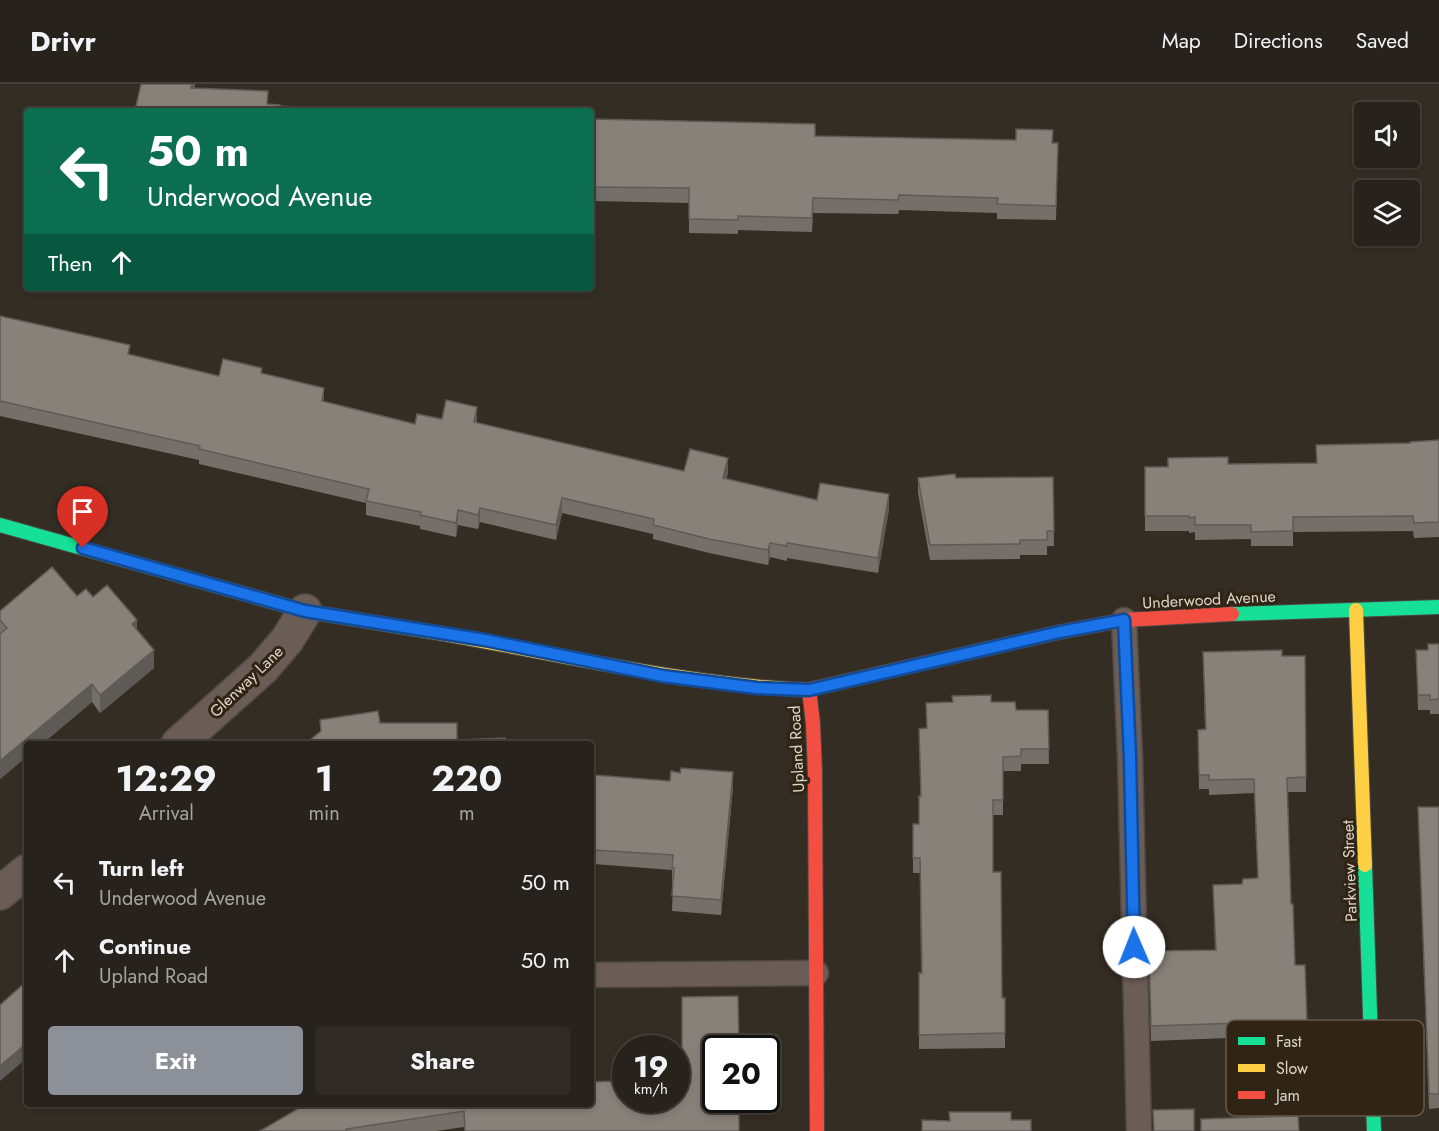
<!DOCTYPE html>
<style>
body{margin:0;font-family:Jost,sans-serif;background:#2f2a24;color:#f1f3f6;height:100vh;display:flex;flex-direction:column;font-size:22px;white-space:nowrap}
*{box-sizing:border-box;margin:0}
p{font-size:20px;color:#a4a4a3}
.icon{flex:none;width:33px;height:33px;fill:none;stroke:currentColor;stroke-width:2;stroke-linecap:round;stroke-linejoin:round}
.map{position:relative;flex:1;overflow:hidden}
.drawer{position:absolute;left:24px;top:657px;width:570px;height:366px;display:flex;flex-direction:column;background:#27221b;border-radius:6px;box-shadow:0 3px 9px #0003,0 0 0 2px #433f3a}
.drawer>*{flex:none}
.hud{position:absolute;left:24px;top:24px;width:570px;height:183px;border-radius:6px;box-shadow:0 3px 9px #0003,0 0 0 2px #433f3a;background:#0b6e4f;color:#fff;overflow:hidden}
.buttons{position:absolute;left:1354px;top:18px;display:grid;gap:12px}
.buttons a{display:grid;place-items:center;width:66px;height:66px;border-radius:6px;background:#27221b;box-shadow:0 3px 9px #0003,0 0 0 2px #433f3a;font-size:30px}
.speed{position:absolute;left:612px;top:951px;display:flex;gap:12px;font-size:30px;font-weight:700;text-align:center}
.speed>*{display:grid;place-content:center;width:78px;height:78px;border-radius:50%;background:#27221b;box-shadow:0 3px 9px #0003,0 0 0 2px #433f3a;line-height:1}
.speed small{font-size:15px;font-weight:400}
.speed .limit{border:3px solid #111;border-radius:9px;background:#fff;color:#111}
.pin{position:absolute;display:grid;place-items:center;width:51px;height:51px;color:#fff;margin:-62px -26px;border-radius:50% 50% 50% 0;rotate:-45deg;box-shadow:0 0 6px #0007}
.pin .icon{rotate:45deg}
.me{position:absolute;width:66px;margin:-33px;rotate:359deg;stroke-linejoin:round;filter:drop-shadow(0 0 4px #0008)}
.turn{display:flex;align-items:center;gap:21px;height:126px;padding:0 24px;font-size:27px}
.turn .icon{width:78px;height:78px;stroke-width:2.5}
.turn b{display:block;font-size:42px;line-height:51px}
.then{display:flex;align-items:center;height:57px;padding:0 24px;background:#0003;gap:12px;font-size:22px}
.eta{display:flex;justify-content:space-evenly;align-items:center;height:102px;text-align:center}
.eta b{font-size:36px;font-weight:700;line-height:42px}
.cta{display:flex;gap:12px;margin-top:auto;padding:12px 24px}
.cta a{flex:1;height:69px;border-radius:6px;background:#8c9099;color:#fff;font-size:24px;font-weight:700;line-height:69px;text-align:center}
.cta a+a{background:#2f2a24;color:#f1f3f6}
ul{padding:0;list-style:none}
li{display:flex;align-items:center;gap:18px;height:78px;padding:0 24px}
li div{flex:1}
li b{display:block;font-size:22px}
li em{font-style:normal}
header{display:flex;align-items:center;gap:36px;box-sizing:border-box;height:84px;padding:0 30px;background:#27221b;border-bottom:2px solid #433f3a}
header strong{font-size:28px}
nav{display:flex;gap:33px;margin-inline-start:auto;font-size:21px}
.map>svg:first-child{display:block}
.lines{fill:none;stroke-linecap:round;stroke-linejoin:round}
.lane-casing{stroke:#4e4841;stroke-width:27}
.street-casing{stroke:#4e4841;stroke-width:36}
.fast-casing{stroke:#4e4841;stroke-width:16}
.slow-casing{stroke:#4e4841;stroke-width:16}
.jam-casing{stroke:#4e4841;stroke-width:16}
.lane{stroke:#6b5c56;stroke-width:24}
.street{stroke:#6b5c56;stroke-width:33}
.fast{stroke:#16e098;stroke-width:14}
.slow{stroke:#ffcf43;stroke-width:14}
.jam{stroke:#f24e42;stroke-width:14}
.wall{fill:#746f68}
.shaded-wall{fill:#5e5a55}
.building{fill:#878179;stroke:#5e5a55;stroke-width:1.5}
.route-casing{stroke:#114b97;stroke-width:15}
.route{stroke:#1a73e8;stroke-width:10}
.labels{text-anchor:middle;stroke-width:6;stroke-linejoin:round;paint-order:stroke}
.street-label{font-size:16px;fill:#ded6cc;stroke:#302414}
.key{fill:#302414;stroke:#64594b;stroke-width:1.5}
.key-label{font-size:16px;fill:#ded6cc}
</style>
<header>
<strong>Drivr</strong>
<nav><a>Map</a><a>Directions</a><a>Saved</a></nav>
</header>
<div class="map">
<svg width="1439" height="1047" viewBox="0 0 1439 1047">
<rect width="100%" height="100%" fill="#342d24"/>
<g class="lines">
<g class="lane-casing">
<path id="lane" d="M1124,536L1130,673L1139,1047
M591,891L816,889"/>
</g>
<g class="street-casing">
<path id="street" d="M178,660L263,584L287,556L305,527
M0,809L27,787"/>
</g>
<g class="fast-casing">
<path id="fast" d="M0,441L305,527L426,547
M1232,530L1439,523
M1365,781L1374,1047"/>
</g>
<g class="slow-casing">
<path id="slow" d="M1356,526L1365,781
M426,547C554,568 679,601 809,606L816,604"/>
</g>
<g class="jam-casing">
<path id="jam" d="M816,604L1060,548L1124,536L1232,530
M809,606L813,639L815,689L817,1047"/>
</g>
<use href="#lane" class="lane"/>
<use href="#street" class="street"/>
<use href="#fast" class="fast"/>
<use href="#slow" class="slow"/>
<use href="#jam" class="jam"/>
</g>
<path class="wall" d="M591,35L815,53L1058,59L1056,136L997,135V129L899,126L898,130L813,129L812,148L738,146V150L689,149V119L591,117Z
M0,232L130,271L219,292L262,290L324,318L415,340L442,335L477,339L684,387L728,389L726,395L817,416L889,425L878,489L787,474V477L770,473L768,481L709,469L653,455V450L562,429L556,456L480,438L478,445L458,441L456,453L420,445V442L366,431V419L199,380V376L0,332Z
M1439,356V453L1414,454L1413,447L1293,448V462H1251V455L1195,456V448L1189,449V447H1145V383L1316,379L1410,359Z
M1053,393L1054,462H1047V471H1020V475L930,476L918,409V394Z
M77,512L93,513L137,546L154,584L100,629L92,618L0,695V527Z
M1439,560V630H1430V626H1418L1416,566H1428Z
M1203,568L1282,572H1305L1306,708H1287L1291,820L1295,881L1307,937V951L1151,957L1149,867L1215,866L1213,801L1242,800L1258,794L1254,709L1209,711V705H1199L1198,646L1205,645Z
M991,618L1016,626H1048L1049,680H1021V687H1003V731H993V788L1002,914H1005V964L919,965V889H921L920,789H913V740H919L920,712L926,644Z
M591,678L594,691L733,703L721,831L672,827L673,799H672V786L594,780V758H591Z
M1418,723H1439V1024L1429,1025Z
M716,1016L464,1043L436,1047H260L306,1020Z"/>
<path class="shaded-wall" d="M192,0H195V5L191,4Z
M324,304V318L322,317Z
M477,323V338L474,353V338Z
M728,374V389L723,409V394Z
M889,410V425L878,489V474Z
M562,414V429L556,456V441Z
M480,424V438L478,445V431Z
M458,426V441L456,453V439Z
M770,459V473L768,481V466Z
M137,536V554L132,540Z
M154,566V584L100,629V611Z
M92,600V618L42,660H27V672L0,695V677Z
M733,688V703L721,831V816Z
M27,959V974L0,997V982Z"/>
<path class="building" d="M141,0H192L191,4L268,7L267,20L280,21V22L360,26V27H135Z
M591,35L815,40V52L1016,56V45L1053,46L1052,59H1058L1056,122L997,120L998,114L899,111L898,116L813,114L812,134L738,132V136L689,135V104L591,103Z
M0,232L130,261L128,270L219,292L223,275L262,284L261,289L324,304L322,317L415,340L417,330L442,335L446,316L477,323L474,338L684,387L690,365L728,374L723,394L817,416L820,399L889,410L878,474L787,459V462L770,459L768,466L709,455L653,441L654,435L562,414L556,441L480,424L478,431L458,426L456,439L420,431L421,428L366,417L369,405L199,365L200,362L0,317Z
M1439,356V438L1414,439L1413,432L1293,433V447L1251,448V441H1195V433L1189,434V432H1145V383H1168V374L1228,373V380L1317,379L1316,361L1410,359V358Z
M955,390L956,394L1053,393L1054,447H1047V456H1020V460L930,461L918,394Z
M52,483L77,512L86,505L93,513L107,501L137,536L132,540L154,566L100,611L92,600L0,677V550L7,544L0,536V527Z
M1428,560H1439V615L1430,616V611H1418L1416,566H1428Z
M1282,566V572H1305L1306,693L1287,694L1291,820H1293L1295,881H1305L1307,937L1151,942L1149,867L1216,866L1213,801L1242,800L1243,795L1258,794L1254,695L1209,696V691H1199L1198,646L1206,645L1203,568Z
M991,611V618H1015L1016,626H1048L1049,665H1021V672L1003,673V716H993V788H1001L1002,914H1005V949L919,951V889H922L920,774H913V740H919V712H921L919,645L927,644L926,619L953,618L952,612Z
M378,627L380,639H457V656L505,654V660H305L321,647L320,636Z
M591,678L594,679V691L670,697L671,687L680,689L681,684L733,688L721,816L672,812L674,784H672L673,771L594,766L595,743H591Z
M1418,723H1439V1010H1429Z
M27,897V959L0,982V921Z
M738,912L739,964H716V1016H739V1047H465L464,1027L346,1045L347,1047H260L306,1020H591V998L617,997V979H626V1016H676V979H682V913Z
M1194,1025V1047H1154L1153,1026Z
M949,1028H1011V1036H1031V1047H922V1036L950,1037Z
M1298,1032L1299,1047H1201V1035Z"/>
<g class="lines">
<g class="route-casing">
<path id="route" d="M83,464L305,527L485,556L663,592L757,604L809,606L1060,548L1124,536L1130,673L1134,863"/>
</g>
<use href="#route" class="route"/>
</g>
<g class="labels">
<g class="street-label">
<text transform="translate(1209 515) rotate(-3)" y="6">Underwood Avenue</text>
<text transform="translate(246 597) rotate(-44)" y="6">Glenway Lane</text>
<text transform="translate(796 665) rotate(-93)" y="6">Upland Road</text>
<text transform="translate(1349 787) rotate(-92)" y="6">Parkview Street</text>
</g>
</g>
<rect x="1226" y="936" width="198" height="96" rx="9" class="key"/>
<rect x="1238" y="953" width="27" height="8" fill="#16e098"/>
<rect x="1238" y="980" width="27" height="8" fill="#ffcf43"/>
<rect x="1238" y="1007" width="27" height="8" fill="#f24e42"/>
<g class="key-label">
<text x="1276" y="963">Fast</text>
<text x="1276" y="990">Slow</text>
<text x="1276" y="1017">Jam</text>
</g>
</svg>
<div class="buttons">
<a><svg class="icon" aria-label="sound" viewBox="0 0 24 24"><path d="M4 9h4l5-4v14l-5-4H4zM17 9q2 3 0 6"/></svg></a>
<a><svg class="icon" aria-label="layers" viewBox="0 0 24 24"><path d="M12 4l9 5-9 5-9-5zM3 14l9 5 9-5"/></svg></a>
</div>
<div class="speed"><div>19<small>km/h</small></div><div class="limit">20</div></div>
<div class="pin" style="left:83px;top:464px;background:#d93025"><svg class="icon" aria-label="arrive" viewBox="0 0 24 24"><path d="M6 21V4h12l-3 4 3 4H6"/></svg></div>
<svg class="me" style="left:1134px;top:863px" viewBox="-20 -20 40 40"><circle r="19" fill="#fff"/><path d="M0-13L10 11 0 6-10 11z" fill="#1a73e8"/></svg>
<div class="hud">
<div class="turn"><svg class="icon" aria-label="left" viewBox="0 0 24 24"><path d="M17 20v-9H6M10 6l-5 5 5 5"/></svg><div><b>50 m</b>Underwood Avenue</div></div>
<div class="then">Then<svg class="icon" aria-label="ahead" viewBox="0 0 24 24"><path d="M12 20V5M6 11l6-6 6 6"/></svg></div>
</div>
<section class="drawer">
<div class="eta">
<div><b>12:29</b><p>Arrival</p></div>
<div><b>1</b><p>min</p></div>
<div><b>220</b><p>m</p></div>
</div>
<ul>
<li><svg class="icon" aria-label="left" viewBox="0 0 24 24"><path d="M17 20v-9H6M10 6l-5 5 5 5"/></svg><div><b>Turn left</b><p>Underwood Avenue</p></div><em>50 m</em></li>
<li><svg class="icon" aria-label="ahead" viewBox="0 0 24 24"><path d="M12 20V5M6 11l6-6 6 6"/></svg><div><b>Continue</b><p>Upland Road</p></div><em>50 m</em></li>
</ul>
<div class="cta"><a>Exit</a><a>Share</a></div>
</section>
</div>
